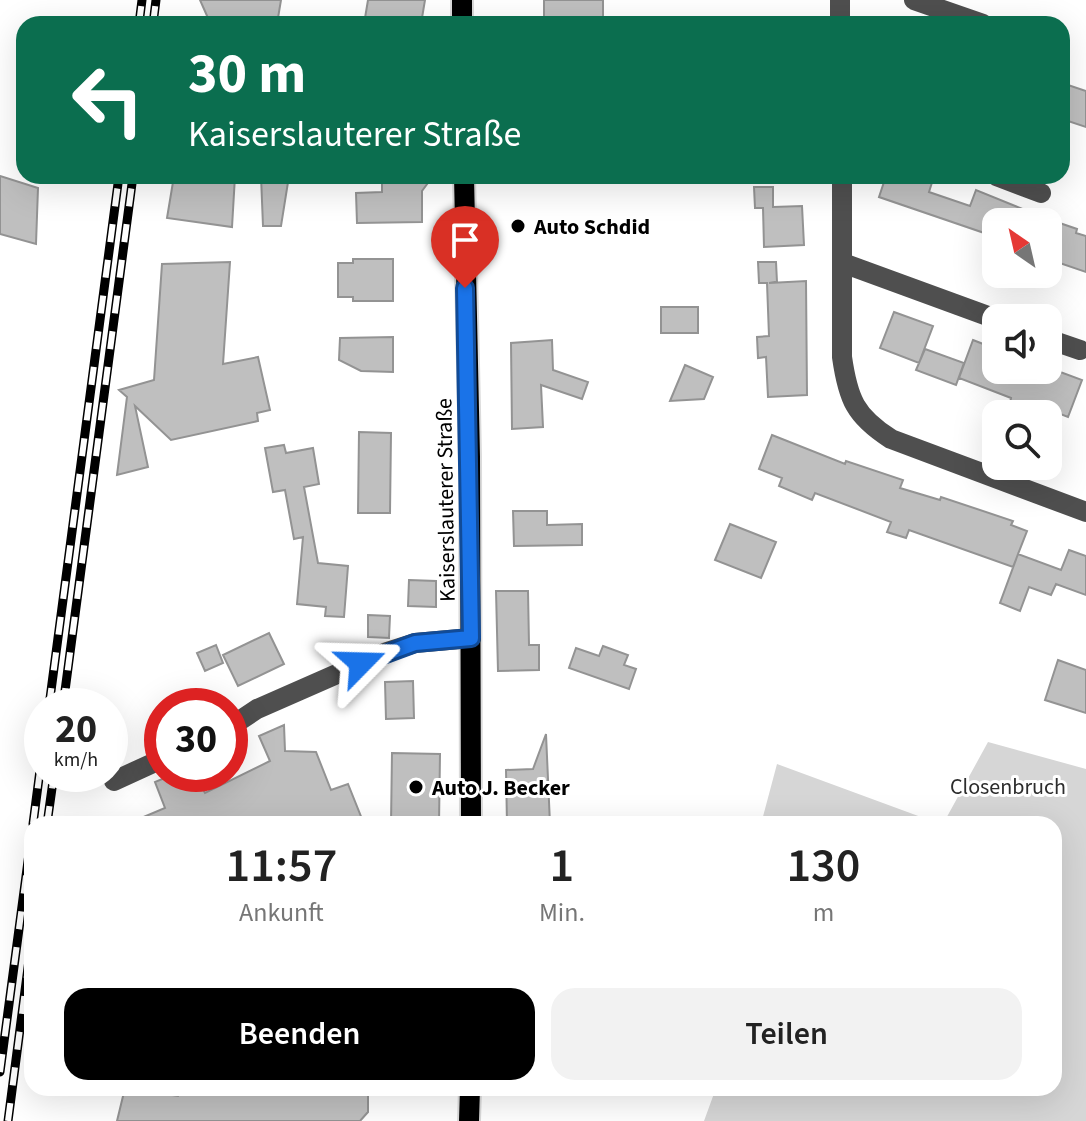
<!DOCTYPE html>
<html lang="de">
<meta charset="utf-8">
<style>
body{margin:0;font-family:"Source Sans 3",sans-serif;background:#f2f2f2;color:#222;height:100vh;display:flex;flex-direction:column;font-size:30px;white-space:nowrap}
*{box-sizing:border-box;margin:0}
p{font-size:26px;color:#767676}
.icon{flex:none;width:44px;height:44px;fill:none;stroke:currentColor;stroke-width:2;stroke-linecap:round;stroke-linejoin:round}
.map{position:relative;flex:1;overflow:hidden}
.side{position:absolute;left:24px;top:816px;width:1038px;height:280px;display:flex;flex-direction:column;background:#fff;border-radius:24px;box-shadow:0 8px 32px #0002}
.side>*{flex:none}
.banner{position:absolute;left:16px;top:16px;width:1054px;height:168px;border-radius:24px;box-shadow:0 8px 32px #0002;background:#0b6e4f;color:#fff;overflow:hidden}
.needle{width:52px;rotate:326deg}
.controls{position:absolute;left:982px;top:208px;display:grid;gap:16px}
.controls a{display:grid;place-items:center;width:80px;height:80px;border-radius:16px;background:#fff;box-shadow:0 8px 32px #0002;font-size:40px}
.speed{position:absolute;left:24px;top:688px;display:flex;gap:16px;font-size:40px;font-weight:700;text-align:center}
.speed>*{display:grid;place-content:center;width:104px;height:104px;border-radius:50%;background:#fff;box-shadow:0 8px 32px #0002;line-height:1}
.speed small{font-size:20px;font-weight:400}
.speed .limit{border:12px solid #d22;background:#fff;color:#111}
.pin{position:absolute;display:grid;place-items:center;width:68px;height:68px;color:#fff;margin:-82px -34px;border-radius:50% 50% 50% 0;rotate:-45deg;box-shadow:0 0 8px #0007}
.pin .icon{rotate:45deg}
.me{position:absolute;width:88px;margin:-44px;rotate:68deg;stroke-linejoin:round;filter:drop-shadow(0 0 6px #0008)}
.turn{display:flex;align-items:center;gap:28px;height:168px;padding:0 40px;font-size:36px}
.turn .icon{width:104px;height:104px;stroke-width:2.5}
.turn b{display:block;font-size:56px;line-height:68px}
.eta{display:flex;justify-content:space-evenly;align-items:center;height:136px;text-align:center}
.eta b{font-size:48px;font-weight:600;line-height:56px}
.button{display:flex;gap:16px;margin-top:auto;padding:16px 40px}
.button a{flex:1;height:92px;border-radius:24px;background:#000;color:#fff;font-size:32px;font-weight:600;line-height:92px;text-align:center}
.button a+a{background:#f2f2f2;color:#222}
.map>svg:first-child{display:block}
.green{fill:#d6d6d6}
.building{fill:#bfbfbf;stroke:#939393;stroke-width:2}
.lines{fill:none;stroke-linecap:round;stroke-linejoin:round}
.major-casing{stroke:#dbdbdb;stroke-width:24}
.minor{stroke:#4f4f4f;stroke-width:20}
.major{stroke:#000;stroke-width:20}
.rail-casing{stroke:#000;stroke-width:9}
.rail{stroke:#fff;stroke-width:6;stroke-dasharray:18;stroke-linecap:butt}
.route-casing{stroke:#114b97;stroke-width:20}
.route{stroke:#1a73e8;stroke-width:14}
.poi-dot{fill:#000;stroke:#fff;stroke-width:3}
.labels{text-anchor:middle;stroke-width:6;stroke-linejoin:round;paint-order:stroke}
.poi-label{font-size:22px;font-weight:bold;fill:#000;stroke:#fff;text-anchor:start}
.street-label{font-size:22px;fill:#000;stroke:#fff}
.park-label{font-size:22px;fill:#2d2d2d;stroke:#fff}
</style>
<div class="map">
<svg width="1086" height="1121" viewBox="0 0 1086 1121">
<rect width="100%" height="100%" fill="#fff"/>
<path class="green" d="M988,742L1086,769V1121H704L716,1088H1054V824H943Z
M777,764L940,824H761Z"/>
<path class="building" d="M200,0H281L277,24H244L208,18Z
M368,0H425L421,24H364Z
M544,0H603V24H544Z
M1062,83L1086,91V127L1062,119Z
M0,176L38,188L36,244L0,234Z
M174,176H235L232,227L167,218Z
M261,176H289L281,226H263Z
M382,176H433L422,191V222L357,223L356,193L382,192Z
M886,176H934L929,192L970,206L976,190L1047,219V222H996V237L879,197Z
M754,187H773V207L802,206L804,245L764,247L763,208H755Z
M1048,219L1077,229L1076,233L1086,236V272L1048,259Z
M353,259H393V301H353V297H338V263H353Z
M230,262L223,364L258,357L270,410L257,413L258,421L171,440L135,406L148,467L117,475L127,397L119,390L154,380L162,264Z
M758,262H776L777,282L769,283L806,281L807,395L768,397L766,357L758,358L757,337L769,336L767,283H759Z
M661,307H698V333H661Z
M894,312L933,326L919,363L880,348Z
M393,337V372L361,371L339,360L340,338Z
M552,340L553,370L588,382L582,399L541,385L543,427L512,429L511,343Z
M973,340L996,349V370H1055L1082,380L1068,417L1032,403L1029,410L1010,403L1011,398L959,378Z
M925,349L964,363L956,385L916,370Z
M685,365L713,377L704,399L670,401Z
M359,432L391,433L390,513H358Z
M772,435L845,464L846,461L903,480L900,488L940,500L941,497L1013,521L1011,525L1027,531L1013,567L909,530L906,538L887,532L891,522L815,493L812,500L779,486L782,478L759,469Z
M284,445L286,453L313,448L319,484L304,487L318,563L348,566L344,617L325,616L326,607L297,604L303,537L294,539L285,490L273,492L265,448Z
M513,511H547V525L582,524V545L514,546Z
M730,524L776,542L761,578L715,560Z
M1069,550L1086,556V595L1056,584L1051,595L1029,587L1020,611L1000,603L1018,554L1061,570Z
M409,580L436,581V607L408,606Z
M496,591H528L529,645H539V670L498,671Z
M368,615L390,616L389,638L368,637Z
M269,633L284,664L238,686L223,655Z
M216,645L223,663L205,671L197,653Z
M603,646L628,655L624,665L636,669L629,689L569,668L576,648L599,656Z
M1058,660L1086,670V713L1045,700Z
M413,681L414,718L386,719L385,682Z
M284,725L285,751L316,752L331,790L348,784L364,824H127L165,808L155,782L174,774H194L205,793L270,761L259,736Z
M546,734L550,824H507L506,770L533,769Z
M392,753L440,754L439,824H391Z
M125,1088L178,1096L181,1088H368V1112L360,1121H117Z"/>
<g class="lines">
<g class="major-casing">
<path id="major" d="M462,0V24
M464,176L470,457L471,824
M469,1121L470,1088"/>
</g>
<path class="minor" d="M840,0V24
M914,0L983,24
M842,176V357C848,399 855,416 891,439L1086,512
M996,176L1041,193
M843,263L996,319
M1048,339L1080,350
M230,727L257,709L387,652L415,643L471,638
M114,781L162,759"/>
<use href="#major" class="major"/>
<g class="rail-casing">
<path id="rail" d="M139,24L142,0
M153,24L156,0
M49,706L119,176
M63,706L133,176
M33,824L42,755
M47,824L54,774
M0,1072L32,831
M8,1121L32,937"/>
</g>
<use href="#rail" class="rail"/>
</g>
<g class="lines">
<g class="route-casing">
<path id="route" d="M361,663L415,643L471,638L465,288"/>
</g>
<use href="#route" class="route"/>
</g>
<g class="poi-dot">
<circle cx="518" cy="226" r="8"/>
<circle cx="416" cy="787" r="8"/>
</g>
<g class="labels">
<g class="poi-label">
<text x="534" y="234">Auto Schdid</text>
<text x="432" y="795">Auto J. Becker</text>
</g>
<g class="street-label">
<text transform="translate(445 500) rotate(-91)" y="8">Kaiserslauterer Straße</text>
</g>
<g class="park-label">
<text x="1008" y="794">Closenbruch</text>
</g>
</g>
</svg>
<div class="controls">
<a><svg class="needle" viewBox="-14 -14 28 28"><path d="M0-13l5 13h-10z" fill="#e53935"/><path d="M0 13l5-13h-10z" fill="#767676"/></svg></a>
<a><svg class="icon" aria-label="sound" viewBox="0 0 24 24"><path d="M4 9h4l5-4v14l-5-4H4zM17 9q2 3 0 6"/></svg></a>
<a><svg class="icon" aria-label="search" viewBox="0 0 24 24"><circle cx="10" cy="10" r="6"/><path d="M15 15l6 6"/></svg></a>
</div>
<div class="speed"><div>20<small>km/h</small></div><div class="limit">30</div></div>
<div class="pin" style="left:465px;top:288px;background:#d93025"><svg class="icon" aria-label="arrive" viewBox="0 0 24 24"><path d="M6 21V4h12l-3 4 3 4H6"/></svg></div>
<svg class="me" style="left:361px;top:663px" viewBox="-20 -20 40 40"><path d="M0-17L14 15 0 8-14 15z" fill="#1a73e8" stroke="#fff" stroke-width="4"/></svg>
<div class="banner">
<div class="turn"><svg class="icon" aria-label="left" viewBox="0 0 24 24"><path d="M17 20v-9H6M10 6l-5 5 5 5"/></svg><div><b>30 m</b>Kaiserslauterer Straße</div></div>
</div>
<section class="side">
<div class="eta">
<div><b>11:57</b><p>Ankunft</p></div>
<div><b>1</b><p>Min.</p></div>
<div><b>130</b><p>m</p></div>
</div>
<div class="button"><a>Beenden</a><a>Teilen</a></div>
</section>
</div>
